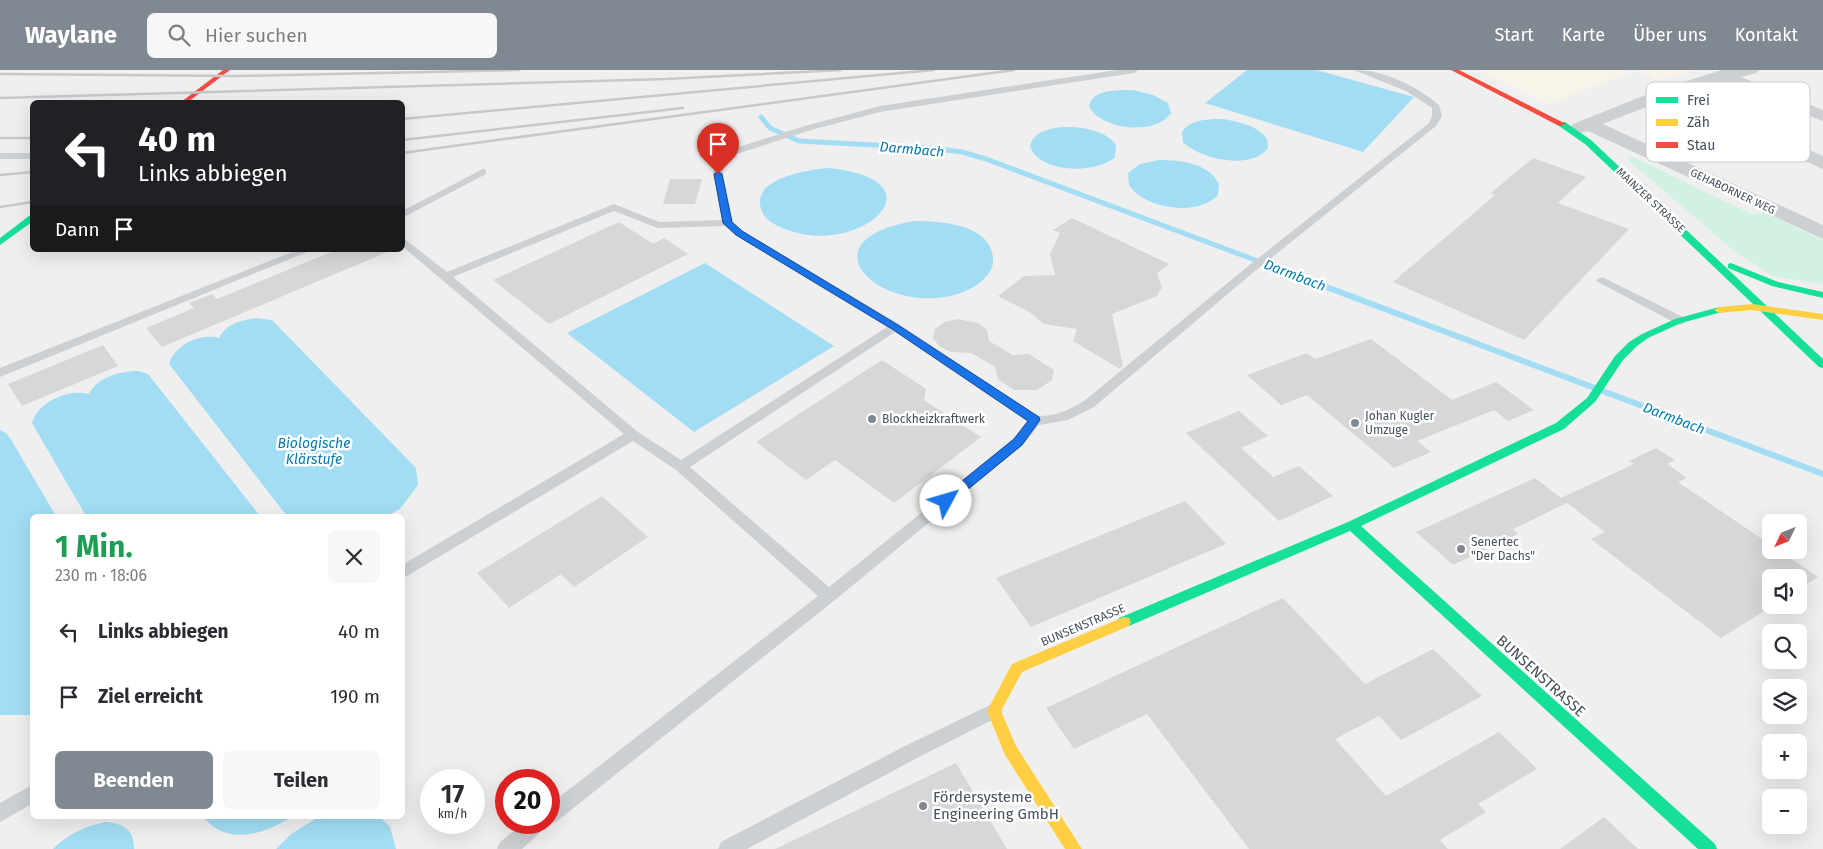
<!DOCTYPE html>
<html lang="de">
<meta charset="utf-8">
<style>
body{margin:0;font-family:"Fira Sans",sans-serif;background:#f7f7f7;color:#2b2b33;height:100vh;display:flex;flex-direction:column;font-size:19px;white-space:nowrap}
*{box-sizing:border-box;margin:0}
p{font-size:16px;color:#7c7c81}
.icon{flex:none;width:28px;height:28px;fill:none;stroke:currentColor;stroke-width:2;stroke-linecap:round;stroke-linejoin:round}
.map{position:relative;flex:1;overflow:hidden}
.details{position:absolute;left:30px;top:444px;width:375px;height:305px;display:flex;flex-direction:column;background:#fff;border-radius:8px;box-shadow:0 5px 20px #0002}
.details>*{flex:none}
.hud{position:absolute;left:30px;top:30px;width:375px;height:152px;border-radius:8px;box-shadow:0 5px 20px #0002;background:#202124;color:#fff;overflow:hidden}
.needle{width:32px;rotate:227deg}
.tools{position:absolute;left:1762px;top:444px;display:grid;gap:10px}
.tools a{display:grid;place-items:center;width:45px;height:45px;border-radius:8px;background:#fff;box-shadow:0 5px 20px #0002;font-size:25px}
.speed{position:absolute;left:420px;top:699px;display:flex;gap:10px;font-size:25px;font-weight:700;text-align:center}
.speed>*{display:grid;place-content:center;width:65px;height:65px;border-radius:50%;background:#fff;box-shadow:0 5px 20px #0002;line-height:1}
.speed small{font-size:12px;font-weight:400}
.speed .limit{border:8px solid #d22;background:#fff;color:#111}
.pin{position:absolute;display:grid;place-items:center;width:42px;height:42px;color:#fff;margin:-51px -21px;border-radius:50% 50% 50% 0;rotate:-45deg;box-shadow:0 0 5px #0007}
.pin .icon{rotate:45deg}
.me{position:absolute;width:55px;margin:-28px;rotate:51deg;stroke-linejoin:round;filter:drop-shadow(0 0 4px #0008)}
.turn{display:flex;align-items:center;gap:18px;height:105px;padding:0 25px;font-size:22px}
.turn .icon{width:65px;height:65px;stroke-width:2.5}
.turn b{display:block;font-size:35px;line-height:42px}
.then{display:flex;align-items:center;height:48px;padding:0 25px;background:#0003;gap:10px;font-size:19px}
.round{display:grid;place-items:center;flex:none;width:52px;height:52px;border-radius:8px;background:#f7f7f7}
.headline{display:flex;align-items:center;justify-content:space-between;height:85px;padding:0 25px}
h1{font-size:30px;font-weight:700;line-height:38px;color:#1e9e55}
.cta{display:flex;gap:10px;margin-top:auto;padding:10px 25px}
.cta a{flex:1;height:58px;border-radius:8px;background:#808891;color:#fff;font-size:20px;font-weight:700;line-height:58px;text-align:center}
.cta a+a{background:#f7f7f7;color:#2b2b33}
ul{padding:0;list-style:none}
li{display:flex;align-items:center;gap:15px;height:65px;padding:0 25px}
li div{flex:1}
li b{display:block;font-size:19px}
li em{font-style:normal}
header{display:flex;align-items:center;gap:30px;box-sizing:border-box;height:70px;padding:0 25px;background:#808891;color:#fff}
header strong{font-size:24px}
nav{display:flex;gap:28px;margin-inline-start:auto;font-size:18px}
.search{width:350px;height:45px;background:#f7f7f7;display:flex;align-items:center;gap:12px;box-sizing:border-box;padding:0 18px;border-radius:8px;color:#7c7c81;font-size:19px}
.map>svg:first-child{display:block}
.commercial{fill:#f8f4ea}
.green{fill:#d1f2e0}
.water{fill:#a2ddf4}
.lines{fill:none;stroke-linecap:round;stroke-linejoin:round}
.stream-far1{stroke:#a2ddf4;stroke-width:5}
.stream{stroke:#a2ddf4;stroke-width:6}
.building{fill:#d7d7d9}
.lane{fill:#cdd0d3;fill-rule:evenodd}
.street{fill:#cdd0d3;fill-rule:evenodd}
.fast{fill:#16e098;fill-rule:evenodd}
.slow{fill:#ffcf43;fill-rule:evenodd}
.jam{fill:#f24e42;fill-rule:evenodd}
.rail{stroke:#c6c8cb;stroke-width:2.5}
.route{fill:#1a73e8;stroke:#114b97}
.poi-dot{fill:#808891;stroke:#fff;stroke-width:2}
.labels{text-anchor:middle;stroke-width:5;stroke-linejoin:round;paint-order:stroke}
.far-street-label{font-size:11px;fill:#44505e;stroke:#fff}
.poi-label{font-size:12px;fill:#44505e;stroke:#fff;text-anchor:start}
.street-label{font-size:12px;fill:#44505e;stroke:#fff}
.water-label{font-size:14px;font-style:italic;fill:#017cad;stroke:#fff}
.near-street-label{font-size:15px;fill:#44505e;stroke:#fff}
.near-poi-label{font-size:15px;fill:#44505e;stroke:#fff;text-anchor:start}
.key{fill:#fff;stroke:#c7cacf;stroke-width:1}
.key-label{font-size:14px;fill:#44505e}
</style>
<header>
<strong>Waylane</strong>
<div class="search"><svg class="icon" aria-label="search" viewBox="0 0 24 24"><circle cx="10" cy="10" r="6"/><path d="M15 15l6 6"/></svg>Hier suchen</div>
<nav><a>Start</a><a>Karte</a><a>Über uns</a><a>Kontakt</a></nav>
</header>
<div class="map">
<svg width="1823" height="779" viewBox="0 0 1823 779">
<rect width="100%" height="100%" fill="#f0efef"/>
<path class="commercial" d="M1478,0H1624L1629,3L1548,34Z
M1638,0H1698L1657,10Z"/>
<path class="green" d="M1633,87L1753,145L1763,142L1823,170V214L1773,206L1734,181L1626,88Z"/>
<path class="water" d="M1247,0H1316L1414,27L1363,82L1205,33Z
M1133,20L1153,25L1168,33L1171,43C1156,66 1102,60 1089,37C1091,19 1118,20 1133,20Z
M1223,49C1239,52 1257,55 1267,69L1268,78C1251,101 1200,89 1183,72L1182,62C1190,49 1209,49 1223,49Z
M1071,57C1087,58 1106,61 1116,75L1115,87C1097,104 1039,104 1030,76C1034,59 1056,57 1071,57Z
M1159,90C1180,90 1209,93 1219,114L1218,125C1198,147 1144,139 1129,115L1128,103L1140,94Z
M827,98C949,109 858,191 783,158C773,154 764,149 761,139C751,108 808,100 827,98Z
M914,151C940,151 994,154 993,191C993,203 981,213 970,219C895,256 791,173 914,151Z
M705,193L834,276L694,362L567,263Z
M256,248L272,250L416,398L418,415L400,439L387,446H287L169,294C175,274 200,263 219,268C226,254 242,250 256,248Z
M138,301L148,304L260,446H86L32,353C37,333 68,318 89,324C97,307 121,301 138,301Z
M0,360L6,363L10,368L56,446H32V645H0Z
M203,746H293C266,764 225,777 203,746Z
M320,746H379L390,757L396,779H276L291,764Z
M106,752C124,754 134,759 134,779H53C68,764 85,756 106,752Z"/>
<g class="lines">
<path class="stream-far1" d="M761,47L770,58L799,71L931,78L962,82L986,89L1263,193"/>
<path class="stream" d="M1260,192L1823,404"/>
</g>
<path class="building" d="M1533,88L1586,107L1558,133L1629,159L1524,270L1393,212L1495,125L1491,123Z
M670,109H702L695,134H663Z
M1072,148L1169,194L1157,203L1162,217L1157,226L1112,244L1123,296L1120,299L1073,271L1077,259L1044,254L1031,243L998,226L1024,206L1055,205L1050,184L1060,163L1053,160Z
M619,152L653,174L664,168L688,184L549,254L493,210Z
M336,180H392L162,277L146,258L194,238L189,233L212,224L217,229Z
M957,249L978,253L987,260L989,271L1013,285L1029,284L1054,300L1052,310L1037,320H1014L998,309L995,297L971,283L951,282L939,276L933,268L935,259L944,252Z
M1371,269L1452,330L1496,312L1534,340L1508,351L1494,340L1417,371L1431,382L1394,398L1307,325L1281,335L1247,305L1307,283L1315,289Z
M103,275L118,296L22,336L8,314Z
M882,290L926,319L924,330L981,367L894,433L835,390L806,410L756,372Z
M1239,341L1268,366L1241,378L1273,407L1299,396L1333,426L1279,451L1186,363Z
M1656,378L1675,390L1667,394L1687,408L1678,412L1771,475V480H1778L1818,507L1799,519V508H1771V535H1774L1721,568L1591,469L1605,462L1567,433L1513,459L1518,464L1453,495L1416,462L1535,408L1561,428L1634,394L1629,391Z
M602,426L648,467L574,517L561,504L509,538L477,503Z
M1185,431L1226,474L1031,557L996,508Z
M1283,528L1365,614L1433,579L1482,626L1401,670L1379,646L1335,669L1386,726L1499,662L1537,699L1478,734L1486,742L1440,770L1448,779H1249L1147,644L1074,679L1046,638Z
M956,693L1007,779H775Z
M1604,747L1638,779H1560Z"/>
<g class="lines">
<path class="lane" d="M1117,0H1138L1134,3L880,42L811,60L724,88L723,104L733,152L743,161L899,254L1038,346C1056,346 1069,340 1084,331L1247,197L1429,53L1432,46V38L1406,21L1354,0C1384,0 1417,16 1439,35L1442,46L1436,56L1255,201L1094,337L1068,350L1039,355L1023,375L835,530L556,752L548,755L522,779H497L500,772L525,752H549V735L818,526L676,400L633,371L402,509V495L624,364L402,176V167L447,202L614,134L659,152L722,150L713,104L716,84L805,56L880,36ZM614,141L658,158L725,156L735,165L887,257L681,390L638,362L453,207ZM895,262L1027,351L1013,369L829,517L690,397Z
M0,83H32V89H0Z
M483,99L486,100V104L402,148V141Z
M297,180H312L0,307V298Z
M1602,207L1685,248L1687,251L1681,255L1677,254L1598,212L1596,210Z
M994,633L1000,636L1003,641L1000,646L917,688L747,779H718L721,772L905,676Z
M32,715V734L0,752V733Z"/>
<path class="street" d="M1722,0H1759L1757,3L1741,7L1823,40V51L1722,11L1679,24L1823,86V99L1664,30L1603,54L1823,155V169L1588,61L1579,63L1573,62L1570,58L1573,54L1658,20Z"/>
<path class="fast" d="M1559,52H1565L1591,70L1823,289V298L1819,297L1585,74L1559,56Z
M29,146H32V152L0,175V168Z
M1731,193L1778,212L1823,222V228L1772,216L1728,198V194Z
M1719,237L1722,238V242L1681,253L1648,268L1637,276L1623,290L1595,332L1564,359L1361,456L1715,774L1717,779H1698L1350,461L1129,556L1124,557L1119,556L1117,552L1119,548L1348,452L1556,353L1587,328L1615,286L1629,272L1642,264L1675,249Z"/>
<path class="slow" d="M1752,234L1823,244V250L1752,240L1719,243L1714,240L1719,237Z
M1124,547L1129,548L1131,552L1129,556L1022,602L1001,641L1016,676L1082,779H1065L1005,685L987,641L1012,594Z"/>
<path class="jam" d="M223,0H230L188,32H181Z
M1451,0H1459L1566,54L1559,56Z"/>
<path class="rail" d="M0,4L237,6L519,0
M0,28L666,9L841,0
M402,49L934,0
M0,68H32
M402,70L683,38
M402,83L1014,0
M0,105L32,102
M0,137L32,132"/>
</g>
<path class="route" d="M718,102L722,104L732,152L742,161L898,255L1039,347L1040,350L1022,375L950,434H941V428L1014,369L1028,351L892,259L736,165L723,153L714,104Z"/>
<g class="poi-dot">
<circle cx="872" cy="349" r="5"/>
<circle cx="1355" cy="353" r="5"/>
<circle cx="1461" cy="479" r="5"/>
<circle cx="923" cy="736" r="5"/>
</g>
<g class="labels">
<g class="far-street-label">
<text transform="translate(1733 121) rotate(25)" y="4">GEHABORNER WEG</text>
<text transform="translate(1651 130) rotate(43)" y="4">MAINZER STRASSE</text>
</g>
<g class="poi-label">
<text x="1365" y="350">Johan Kugler<tspan x="1365" dy="14">Umzuge</tspan></text>
<text x="882" y="353">Blockheizkraftwerk</text>
<text x="1471" y="476">Senertec<tspan x="1471" dy="14">"Der Dachs"</tspan></text>
</g>
<g class="street-label">
<text transform="translate(1083 555) rotate(-23)" y="4">BUNSENSTRASSE</text>
</g>
<g class="water-label">
<text transform="translate(912 79) rotate(5)" y="5">Darmbach</text>
<text transform="translate(1295 205) rotate(21)" y="5">Darmbach</text>
<text transform="translate(1674 348) rotate(21)" y="5">Darmbach</text>
<text x="314" y="378">Biologische<tspan x="314" dy="16">Klärstufe</tspan></text>
</g>
<g class="near-street-label">
<text transform="translate(1541 606) rotate(42)" y="5">BUNSENSTRASSE</text>
</g>
<g class="near-poi-label">
<text x="933" y="732">Fördersysteme<tspan x="933" dy="17">Engineering GmbH</tspan></text>
</g>
</g>
<rect x="1646" y="12" width="164" height="80" rx="8" class="key"/>
<rect x="1656" y="27" width="22" height="6" fill="#16e098"/>
<rect x="1656" y="49" width="22" height="7" fill="#ffcf43"/>
<rect x="1656" y="72" width="22" height="6" fill="#f24e42"/>
<g class="key-label">
<text x="1687" y="35">Frei</text>
<text x="1687" y="57">Zäh</text>
<text x="1687" y="80">Stau</text>
</g>
</svg>
<div class="tools">
<a><svg class="needle" viewBox="-14 -14 28 28"><path d="M0-13l5 13h-10z" fill="#e53935"/><path d="M0 13l5-13h-10z" fill="#7c7c81"/></svg></a>
<a><svg class="icon" aria-label="sound" viewBox="0 0 24 24"><path d="M4 9h4l5-4v14l-5-4H4zM17 9q2 3 0 6"/></svg></a>
<a><svg class="icon" aria-label="search" viewBox="0 0 24 24"><circle cx="10" cy="10" r="6"/><path d="M15 15l6 6"/></svg></a>
<a><svg class="icon" aria-label="layers" viewBox="0 0 24 24"><path d="M12 4l9 5-9 5-9-5zM3 14l9 5 9-5"/></svg></a>
<a>+</a>
<a>−</a>
</div>
<div class="speed"><div>17<small>km/h</small></div><div class="limit">20</div></div>
<div class="pin" style="left:718px;top:104px;background:#d93025"><svg class="icon" aria-label="arrive" viewBox="0 0 24 24"><path d="M6 21V4h12l-3 4 3 4H6"/></svg></div>
<svg class="me" style="left:946px;top:431px" viewBox="-20 -20 40 40"><circle r="19" fill="#fff"/><path d="M0-13L10 11 0 6-10 11z" fill="#1a73e8"/></svg>
<div class="hud">
<div class="turn"><svg class="icon" aria-label="left" viewBox="0 0 24 24"><path d="M17 20v-9H6M10 6l-5 5 5 5"/></svg><div><b>40 m</b>Links abbiegen</div></div>
<div class="then">Dann<svg class="icon" aria-label="arrive" viewBox="0 0 24 24"><path d="M6 21V4h12l-3 4 3 4H6"/></svg></div>
</div>
<section class="details">
<div class="headline"><div><h1>1 Min.</h1><p>230 m · 18:06</p></div><a class="round"><svg class="icon" aria-label="close" viewBox="0 0 24 24"><path d="M6 6l12 12M18 6L6 18"/></svg></a></div>
<ul>
<li><svg class="icon" aria-label="left" viewBox="0 0 24 24"><path d="M17 20v-9H6M10 6l-5 5 5 5"/></svg><div><b>Links abbiegen</b></div><em>40 m</em></li>
<li><svg class="icon" aria-label="arrive" viewBox="0 0 24 24"><path d="M6 21V4h12l-3 4 3 4H6"/></svg><div><b>Ziel erreicht</b></div><em>190 m</em></li>
</ul>
<div class="cta"><a>Beenden</a><a>Teilen</a></div>
</section>
</div>
